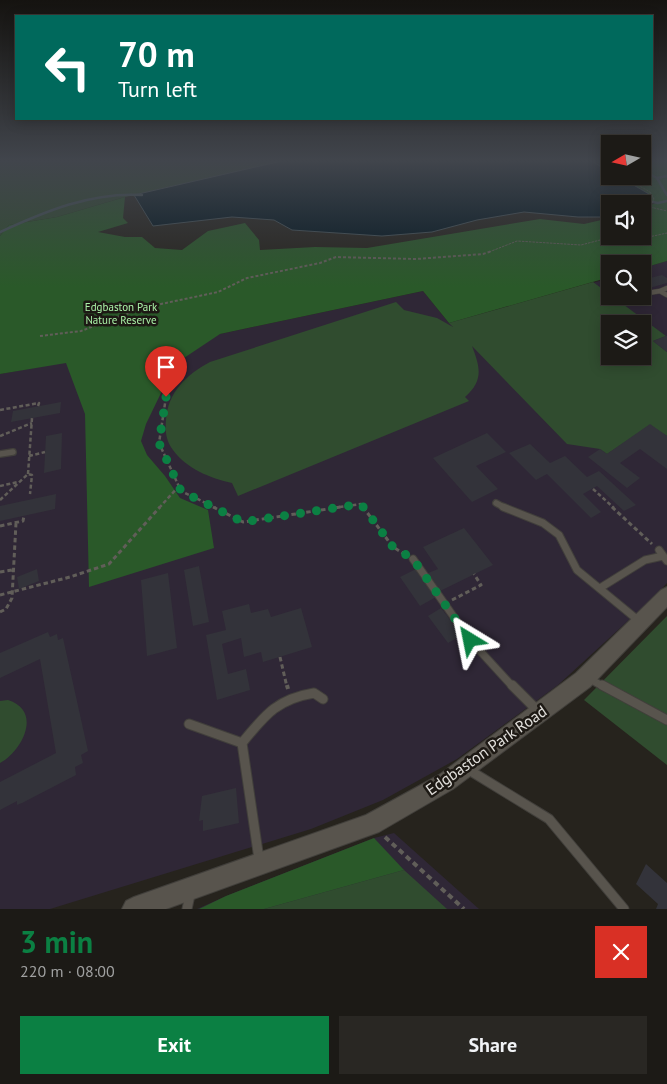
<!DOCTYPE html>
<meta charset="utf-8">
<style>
body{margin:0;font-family:"PT Sans",sans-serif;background:#292723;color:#f1f3f6;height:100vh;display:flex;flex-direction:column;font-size:19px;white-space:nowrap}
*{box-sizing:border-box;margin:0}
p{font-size:16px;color:#a0a1a1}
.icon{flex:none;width:28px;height:28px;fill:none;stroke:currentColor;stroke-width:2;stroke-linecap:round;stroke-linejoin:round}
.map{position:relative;height:909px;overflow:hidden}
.side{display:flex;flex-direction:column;background:#1c1a16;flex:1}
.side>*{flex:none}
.hud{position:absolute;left:15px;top:15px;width:638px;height:105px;border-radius:0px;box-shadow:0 2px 12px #0003,0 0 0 1px #3a3835;background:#00695c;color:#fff;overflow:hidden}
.needle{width:32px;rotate:261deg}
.fabs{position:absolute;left:601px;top:135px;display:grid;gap:10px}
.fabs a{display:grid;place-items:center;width:50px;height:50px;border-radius:0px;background:#1c1a16;box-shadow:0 2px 12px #0003,0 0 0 1px #3a3835;font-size:25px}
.pin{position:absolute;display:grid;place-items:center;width:42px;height:42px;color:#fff;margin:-51px -21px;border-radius:50% 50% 50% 0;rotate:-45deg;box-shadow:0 0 5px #0007}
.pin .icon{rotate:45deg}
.me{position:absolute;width:55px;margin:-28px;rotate:325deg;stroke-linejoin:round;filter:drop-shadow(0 0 4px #0008)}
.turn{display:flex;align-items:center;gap:18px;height:105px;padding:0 20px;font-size:22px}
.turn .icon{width:65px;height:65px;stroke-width:2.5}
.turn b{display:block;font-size:35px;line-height:42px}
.round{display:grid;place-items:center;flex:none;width:52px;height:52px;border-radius:0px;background:#292723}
.head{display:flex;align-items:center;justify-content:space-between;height:85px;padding:0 20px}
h1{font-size:30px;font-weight:600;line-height:38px;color:#0b8043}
.primary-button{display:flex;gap:10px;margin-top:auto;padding:10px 20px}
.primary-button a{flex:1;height:58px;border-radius:0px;background:#0b8043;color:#fff;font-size:20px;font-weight:600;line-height:58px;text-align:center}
.primary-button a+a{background:#292723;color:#f1f3f6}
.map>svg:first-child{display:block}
.education{fill:#2f2736;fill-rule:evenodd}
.green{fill:#304c2f;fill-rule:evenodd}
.forest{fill:#2a5929}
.water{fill:#011520;stroke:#445258}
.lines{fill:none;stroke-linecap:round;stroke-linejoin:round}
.stream{stroke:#445258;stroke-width:2.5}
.building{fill:#33333a}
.service-far3-casing{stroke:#413f3b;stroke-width:5.5}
.service-far2-casing{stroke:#413f3b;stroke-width:8}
.service-far1-casing{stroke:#413f3b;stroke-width:9}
.service-casing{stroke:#413f3b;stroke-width:11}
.tertiary-casing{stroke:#413f3b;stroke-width:2}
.path-far4{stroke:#615e59;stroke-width:1;stroke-dasharray:2.5 1;stroke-linecap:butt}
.path-far3{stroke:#615e59;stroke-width:2;stroke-dasharray:3 2;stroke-linecap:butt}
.path-far2{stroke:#615e59;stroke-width:2.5;stroke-dasharray:4 2.5;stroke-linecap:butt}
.path-far1{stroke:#615e59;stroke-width:3;stroke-dasharray:4.5 3;stroke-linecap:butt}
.path{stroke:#615e59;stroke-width:4;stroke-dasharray:5.5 4;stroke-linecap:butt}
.service-far3{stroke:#58544d;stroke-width:4.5}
.service-far2{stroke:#58544d;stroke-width:5.5}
.service-far1{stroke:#58544d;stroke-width:7}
.service{stroke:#58544d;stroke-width:9}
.tertiary{fill:#58544d;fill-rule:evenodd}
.route{stroke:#0b8043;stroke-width:9;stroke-dasharray:0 16.2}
.labels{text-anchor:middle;stroke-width:5;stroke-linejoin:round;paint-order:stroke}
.far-park-label{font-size:11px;fill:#abf2a8;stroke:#1d1914}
.near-street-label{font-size:16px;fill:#e1dfdb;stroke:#1d1914}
</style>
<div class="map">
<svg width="667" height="909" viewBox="0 0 667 909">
<rect width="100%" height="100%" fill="#26231d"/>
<path class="education" d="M667,261V583L653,598L558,685L457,759L383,800L311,829L50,909H0V374L220,334L423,291L449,323L610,278V296H642L643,268ZM610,324H642V356H610Z
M394,833L479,909H197L226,896L374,838Z"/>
<path class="green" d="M0,160H286L125,197L57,217L9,225L0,236Z
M593,282L666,336L653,341L667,352V436L650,425L607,454L600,449L567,444L472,346C480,367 484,380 465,397L469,401L238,496L232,483C210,478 187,469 173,450C166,441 165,431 166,420C168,392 186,375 210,362L396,302L404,310L437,318L453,327L449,323ZM610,324H642V356H610Z
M667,616V765L584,700Z
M8,700C43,711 22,751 0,763V701Z
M404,870L447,909H264Z"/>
<path class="forest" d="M643,160H667V261L643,268L642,264H610V277L449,323L423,291L220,334L175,364L146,424L141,441L147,455L165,476L180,498L208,510L214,548L89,587L85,414L66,363L0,374V236L9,225L57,217L125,197L123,218L128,223L98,232L125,237H142L155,248L182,250L208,231L245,223L259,240L260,250L315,247L367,248L540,219L584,224L610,218V236H642L643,207L657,203L648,201V194L618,176H642Z
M374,838L404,870L264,909H199L226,896Z"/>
<path class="water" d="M286,160H590L610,172V176H618L649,194L648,201L643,207L642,204H610V217H578L524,212L477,220L432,232L382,236L292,230L274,220L232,217L153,226L134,195Z"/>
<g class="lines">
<path class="stream" d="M642,170L657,178
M667,176L657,178L667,195
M642,200L658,203L667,201
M0,232C46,211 91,192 142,195"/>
</g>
<path class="building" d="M662,275L667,278V283L646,289L642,287V280Z
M666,336H667V352L653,341Z
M61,402L60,413L11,422L13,411Z
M650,424L667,436V469L640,449L620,463L640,478L627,488L588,457L600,449L607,454Z
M62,433L61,469L44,473L46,436Z
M487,433L506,452L476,466L498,489L472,502L433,458Z
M530,444L550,463L565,456L587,477L599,471L636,505L624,511L597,486L583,494L601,512L591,518L547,474L536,480L509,453Z
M56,494L55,509L0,521V506Z
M464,528L493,565L440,591L428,573L438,569L423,547Z
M199,566L209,622L193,626L184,570Z
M37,569L39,581L19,589L17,577Z
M416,569L436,597L420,606L400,577Z
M168,573L177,648L147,656L141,580Z
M249,604L251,613L268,609L271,617L301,608L312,647L263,662L261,652L244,657L241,638L222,644L228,674L246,669L250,690L217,700L206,635L226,630L222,611Z
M441,608L462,635L448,643L428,616Z
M48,632L50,637L57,634L58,640L63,638L88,751L81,755L83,763L75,767L76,775L22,803L17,805V801L0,810V782L56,753L40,659L0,678V653Z
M236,788L239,823L203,831V820L199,821L202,796Z
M646,864L667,883V909H656L658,904L636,884Z"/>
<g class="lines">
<g class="service-far3-casing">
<path id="service-far3" d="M667,288L660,291L667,295
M642,294L660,291
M628,297L633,296"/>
</g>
<g class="service-far2-casing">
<path id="service-far2" d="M0,454L13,452
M496,503L505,508"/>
</g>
<g class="service-far1-casing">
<path id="service-far1" d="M503,507L543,523L559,535L577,570L639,621
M659,550L667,561
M413,559L470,640L513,687
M600,588L645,560L663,556
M590,679L604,687"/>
</g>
<g class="service-casing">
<path id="service" d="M512,685L537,710
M602,685L667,720
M189,724L242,743
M469,770L549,819L624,909
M259,859L242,743C265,715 277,699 314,693L323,699
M187,909L190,895"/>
</g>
<g class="tertiary-casing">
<path id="tertiary" d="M667,587V607L590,687L453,789L379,832L166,909H122L126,901L134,897L366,815L439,775L576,673L661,590Z"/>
</g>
<path class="path-far4" d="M594,160L610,169
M622,176L650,192L654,199L650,207L642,214
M650,207L667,211
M610,236L604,239L617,244L667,233
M489,252L517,241L581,245L604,239"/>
<path class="path-far3" d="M40,336L81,331L142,308L218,292L247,278L320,263L336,257L416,259L483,254L492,251"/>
<path class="path-far2" d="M166,397L159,443L181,491L216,508
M0,410L39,403L38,406
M0,436L32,423
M29,456L45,452
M28,474L32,418
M0,486L18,482
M593,489L614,508
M0,500L28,474L32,475L30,494
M159,508L179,486
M333,508L361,504L364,508"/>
<path class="path-far1" d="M213,507L243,522L341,507
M363,507L393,547L406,555
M612,507L652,544
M0,526L23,521L24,516
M0,572L12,570
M0,595L70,577L109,564L160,507
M452,600L481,585L474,574
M0,612L6,609L12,598L16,523
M280,657L287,687"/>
<path class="path" d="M287,685L288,689
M385,837L464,909"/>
<use href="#service-far3" class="service-far3"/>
<use href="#service-far2" class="service-far2"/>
<use href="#service-far1" class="service-far1"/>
<use href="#service" class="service"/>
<use href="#tertiary" class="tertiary"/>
</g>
<linearGradient id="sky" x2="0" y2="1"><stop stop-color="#151310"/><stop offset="0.56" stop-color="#41454c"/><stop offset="1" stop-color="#41454c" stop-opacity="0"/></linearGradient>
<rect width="667" height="287" fill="url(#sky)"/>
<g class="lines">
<path class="route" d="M166,397L159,443L181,491L243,522L361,504L393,547L413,559L470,640"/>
</g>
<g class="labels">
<g class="far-park-label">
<text x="121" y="311">Edgbaston Park<tspan x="121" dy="13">Nature Reserve</tspan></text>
</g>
<g class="near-street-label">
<text transform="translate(486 750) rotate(-35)" y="6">Edgbaston Park Road</text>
</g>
</g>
</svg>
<div class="fabs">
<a><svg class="needle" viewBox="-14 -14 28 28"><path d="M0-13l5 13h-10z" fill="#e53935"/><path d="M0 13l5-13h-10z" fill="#a0a1a1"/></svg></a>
<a><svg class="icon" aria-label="sound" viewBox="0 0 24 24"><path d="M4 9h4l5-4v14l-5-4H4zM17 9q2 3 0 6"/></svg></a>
<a><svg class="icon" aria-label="search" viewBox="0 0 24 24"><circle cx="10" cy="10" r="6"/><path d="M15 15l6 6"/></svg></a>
<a><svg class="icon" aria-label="layers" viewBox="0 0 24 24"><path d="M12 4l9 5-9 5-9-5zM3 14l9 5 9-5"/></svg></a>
</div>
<div class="pin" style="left:166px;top:397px;background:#d93025"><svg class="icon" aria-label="arrive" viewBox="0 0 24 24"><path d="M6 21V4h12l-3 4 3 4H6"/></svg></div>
<svg class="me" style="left:470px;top:640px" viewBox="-20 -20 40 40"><path d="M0-17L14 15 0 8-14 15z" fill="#0b8043" stroke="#fff" stroke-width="4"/></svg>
<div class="hud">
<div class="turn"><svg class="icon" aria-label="left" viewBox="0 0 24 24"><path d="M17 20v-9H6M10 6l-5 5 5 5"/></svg><div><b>70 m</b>Turn left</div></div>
</div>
</div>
<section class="side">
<div class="head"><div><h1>3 min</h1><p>220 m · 08:00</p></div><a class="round" style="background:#d93025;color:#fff"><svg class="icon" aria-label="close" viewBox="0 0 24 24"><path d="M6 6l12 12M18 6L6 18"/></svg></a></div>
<div class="primary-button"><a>Exit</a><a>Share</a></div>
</section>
